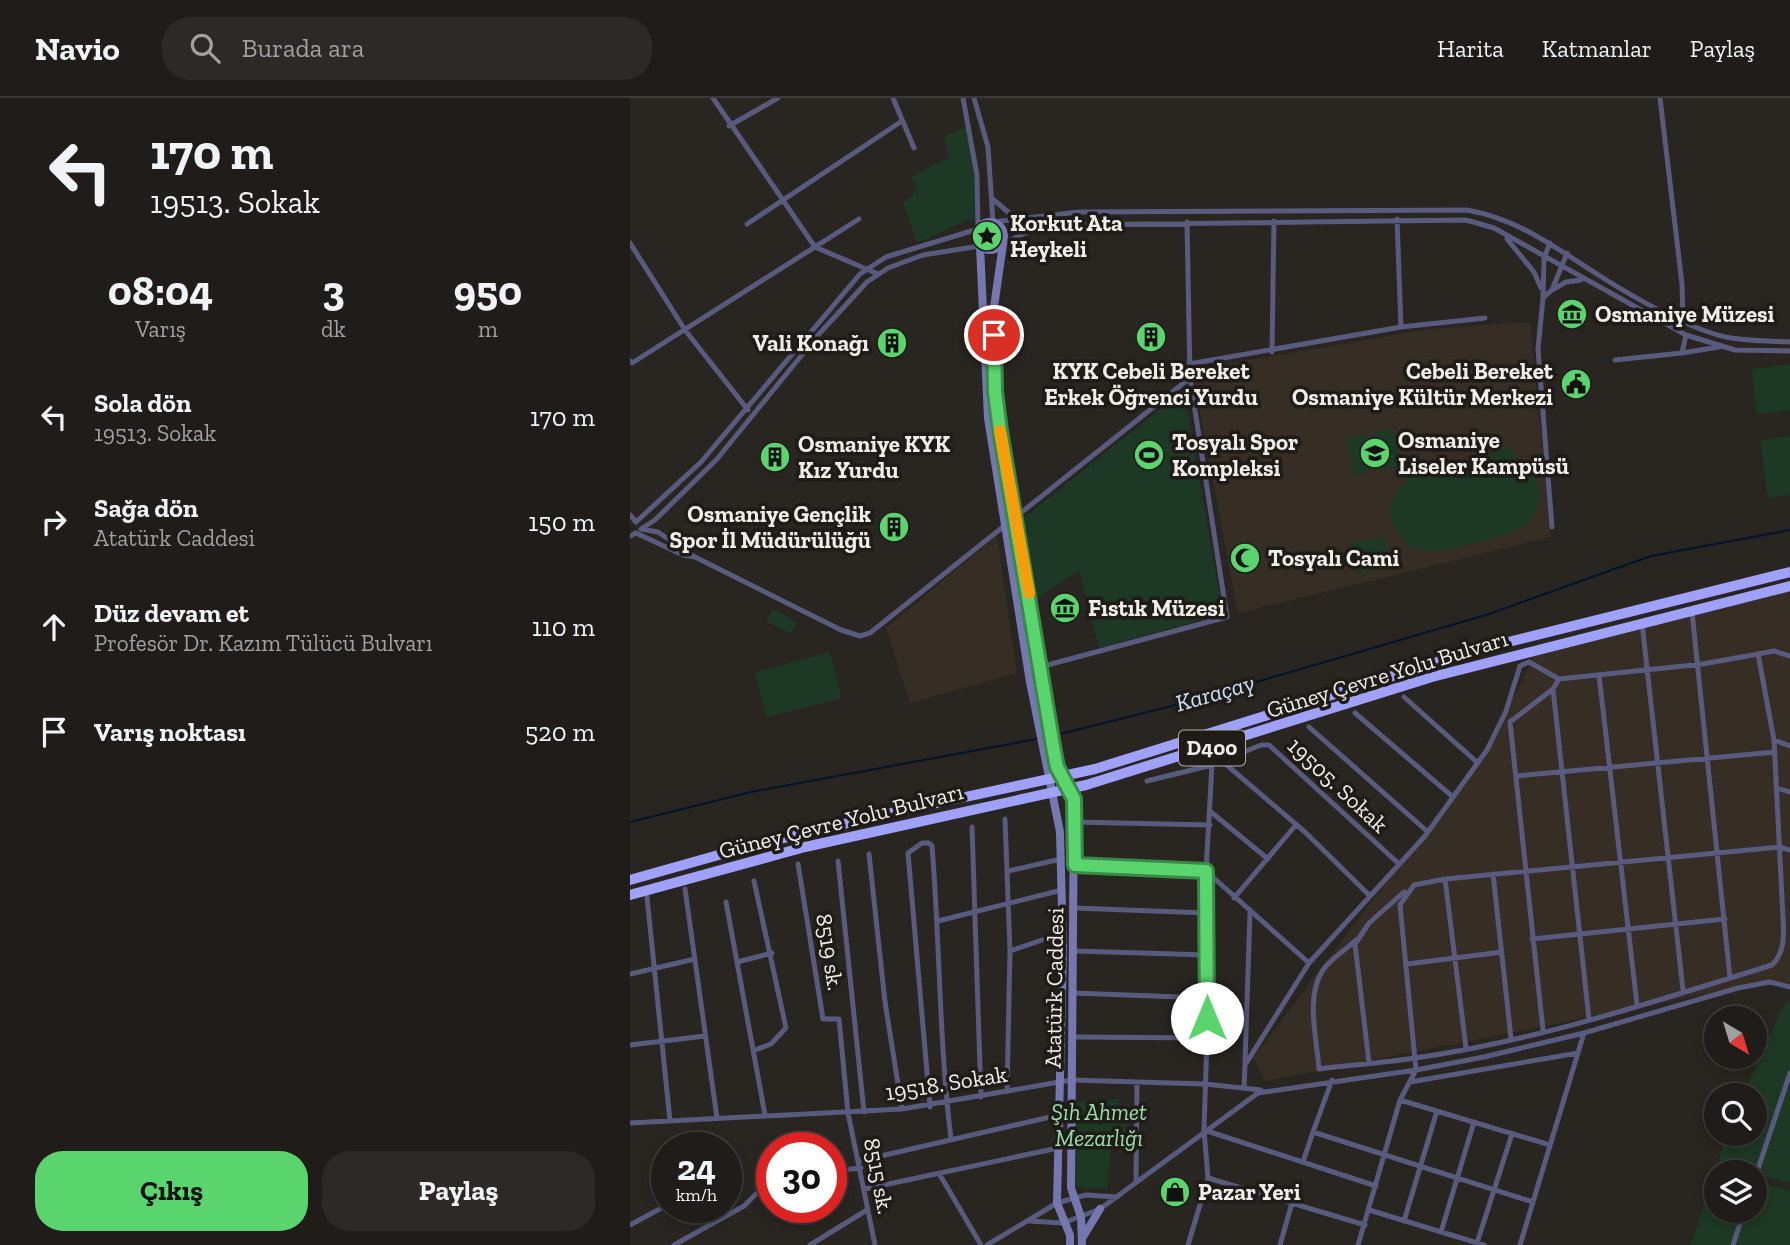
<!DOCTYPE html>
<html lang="tr">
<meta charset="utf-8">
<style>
body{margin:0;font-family:"Zilla Slab",serif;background:#2c2926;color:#f1f3f6;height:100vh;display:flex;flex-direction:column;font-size:26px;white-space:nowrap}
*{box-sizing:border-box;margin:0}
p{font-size:23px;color:#a1a1a2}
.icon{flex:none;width:38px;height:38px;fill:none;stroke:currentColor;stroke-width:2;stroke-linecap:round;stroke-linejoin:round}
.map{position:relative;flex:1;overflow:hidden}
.drawer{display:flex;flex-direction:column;background:#1f1c19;width:630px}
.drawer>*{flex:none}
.hud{background:#1f1c19;color:#f1f3f6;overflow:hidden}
.needle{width:46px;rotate:142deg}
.tools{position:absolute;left:1074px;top:908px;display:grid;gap:14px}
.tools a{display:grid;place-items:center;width:63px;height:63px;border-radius:50%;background:#1f1c19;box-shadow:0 4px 10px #0003,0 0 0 2px #3c3a38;font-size:35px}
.speed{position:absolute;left:21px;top:1034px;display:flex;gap:14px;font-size:35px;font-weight:700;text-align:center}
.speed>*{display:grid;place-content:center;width:91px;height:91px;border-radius:50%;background:#1f1c19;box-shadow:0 4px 10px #0003,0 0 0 2px #3c3a38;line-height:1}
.speed small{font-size:18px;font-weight:400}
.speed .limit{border:10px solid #d22;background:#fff;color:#111}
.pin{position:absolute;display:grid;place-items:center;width:60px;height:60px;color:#fff;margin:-30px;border:4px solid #fff;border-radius:50%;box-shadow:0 2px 7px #0007}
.me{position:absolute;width:77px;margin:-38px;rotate:0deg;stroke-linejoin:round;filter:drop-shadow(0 0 5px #0008)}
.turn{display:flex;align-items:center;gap:24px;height:147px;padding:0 35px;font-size:32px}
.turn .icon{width:91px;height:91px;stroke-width:2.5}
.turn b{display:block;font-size:49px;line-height:60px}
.eta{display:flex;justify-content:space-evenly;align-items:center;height:119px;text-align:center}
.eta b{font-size:42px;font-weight:700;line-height:49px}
.button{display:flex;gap:14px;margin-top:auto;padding:14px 35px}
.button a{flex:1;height:80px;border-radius:28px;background:#5ad56e;color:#111;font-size:28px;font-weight:700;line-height:80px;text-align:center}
.button a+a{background:#2c2926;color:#f1f3f6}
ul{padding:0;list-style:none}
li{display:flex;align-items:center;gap:21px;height:105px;padding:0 35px}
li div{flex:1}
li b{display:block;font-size:26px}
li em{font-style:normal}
header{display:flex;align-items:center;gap:42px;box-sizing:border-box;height:98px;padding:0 35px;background:#1f1c19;border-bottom:2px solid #3c3a38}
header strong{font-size:33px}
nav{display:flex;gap:38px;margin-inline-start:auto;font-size:24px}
.search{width:490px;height:63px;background:#2c2926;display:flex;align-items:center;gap:18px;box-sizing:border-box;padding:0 24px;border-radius:28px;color:#a1a1a2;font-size:26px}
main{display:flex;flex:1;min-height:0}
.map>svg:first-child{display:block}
.built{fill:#362d25}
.green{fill:#1d3824;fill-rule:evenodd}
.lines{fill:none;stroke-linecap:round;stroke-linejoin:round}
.stream{stroke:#00142b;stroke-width:2}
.street{stroke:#585a7e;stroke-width:5}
.secondary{stroke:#7577b1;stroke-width:8}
.highway{stroke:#9fa1fb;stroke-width:10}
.route-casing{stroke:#3a8a48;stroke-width:18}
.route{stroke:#5ad56e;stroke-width:12}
.slow{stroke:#f59e0b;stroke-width:12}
.labels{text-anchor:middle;stroke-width:7;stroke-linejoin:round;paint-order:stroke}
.shield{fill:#1f1c18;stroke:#b1aeab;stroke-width:2}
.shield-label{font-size:21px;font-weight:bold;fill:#f0edea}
.poi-label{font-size:23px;font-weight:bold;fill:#f0edea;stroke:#1f1c18;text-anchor:start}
.street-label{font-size:23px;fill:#f0edea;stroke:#1f1c18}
.park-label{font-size:23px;font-style:italic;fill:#9adeaa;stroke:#1f1c18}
.water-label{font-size:24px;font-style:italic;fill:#cae0f7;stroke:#1f1c18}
</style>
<header>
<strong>Navio</strong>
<div class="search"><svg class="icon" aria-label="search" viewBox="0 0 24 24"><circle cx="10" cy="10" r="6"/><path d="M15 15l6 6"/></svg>Burada ara</div>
<nav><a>Harita</a><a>Katmanlar</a><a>Paylaş</a></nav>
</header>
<main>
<section class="drawer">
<div class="hud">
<div class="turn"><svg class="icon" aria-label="left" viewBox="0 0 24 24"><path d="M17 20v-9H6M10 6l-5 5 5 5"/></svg><div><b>170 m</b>19513. Sokak</div></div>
</div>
<div class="eta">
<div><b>08:04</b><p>Varış</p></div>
<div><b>3</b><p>dk</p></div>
<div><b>950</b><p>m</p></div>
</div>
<ul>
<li><svg class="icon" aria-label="left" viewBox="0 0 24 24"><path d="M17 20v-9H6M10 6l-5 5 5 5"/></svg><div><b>Sola dön</b><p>19513. Sokak</p></div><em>170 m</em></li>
<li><svg class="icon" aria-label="right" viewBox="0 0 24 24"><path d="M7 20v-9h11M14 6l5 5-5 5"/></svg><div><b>Sağa dön</b><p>Atatürk Caddesi</p></div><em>150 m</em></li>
<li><svg class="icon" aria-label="ahead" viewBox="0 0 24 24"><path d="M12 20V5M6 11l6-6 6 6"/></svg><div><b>Düz devam et</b><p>Profesör Dr. Kazım Tülücü Bulvarı</p></div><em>110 m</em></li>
<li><svg class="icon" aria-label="arrive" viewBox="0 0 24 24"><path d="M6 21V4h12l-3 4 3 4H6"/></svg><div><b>Varış noktası</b></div><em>520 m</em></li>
</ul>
<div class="button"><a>Çıkış</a><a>Paylaş</a></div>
</section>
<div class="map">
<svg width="1160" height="1147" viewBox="0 0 1160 1147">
<rect width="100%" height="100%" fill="#292521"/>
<path class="built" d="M900,224L921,439L608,515L562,272L798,231Z
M367,438L387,575L280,605L256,530Z
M1160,492V889L1140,884L1112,889L636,983L623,960L823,696L871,625L905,556Z"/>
<path class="green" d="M339,26L348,118L287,145L273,105L287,92L281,79L319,59L314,39Z
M1160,266V312L1127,316L1122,271Z
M554,292L593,516L469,550L449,473L403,503L391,422Z
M762,331L770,368L750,372L743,335Z
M736,337L743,373L724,377L716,341Z
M1160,338V397L1138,400L1130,342Z
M881,349C887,368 911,373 910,397C910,404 905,417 901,422C888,439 800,460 783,450C773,445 768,435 763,425C756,408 766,394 777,383L775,380Z
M754,438L761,468L727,476L721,445Z
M143,511L167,524L161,536L136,523Z
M200,554L212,600L136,619L125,574Z
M1155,904L1160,905V1085L1135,1078L1132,1085L1160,1093V1147H1061L1097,1036H1125V998L1113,997ZM1087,1074H1125V1113H1087Z
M489,1001V1009L499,1007V1049H481L477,1091L446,1089L445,1004Z"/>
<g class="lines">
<path class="stream" d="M426,637L561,603L856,517L1021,458L1160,432
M0,724L121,694L407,641"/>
<path class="street" d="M83,0L185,149L248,176
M263,0L284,50
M344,0L358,49L363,124L449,114L837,112C889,121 927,151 970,178C1005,200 1061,233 1101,240C1120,243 1140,243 1160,244
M1030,0L1052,186L1053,221
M99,28L148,0
M364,102L386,121
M767,121L771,229L855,220
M117,126L272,23
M877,141L904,174L911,190
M0,145L55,232L118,312
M920,145L914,160L913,200L922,192L937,155
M373,146L397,134L434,127L836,122L864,130L1056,237L1105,252L1160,253
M922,192L936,184L951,182
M913,200L908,251L922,429
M1056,237L1052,255L1089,249
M642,254L644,123
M985,262L1052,255
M0,263L2,265L229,121
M559,266L771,229
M0,417L6,424L71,364L230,176L256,159L348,131L347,77L333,0
M11,431L28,434L65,459L211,532L230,538L240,535L560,280
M11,431L25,422L87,361L189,236L237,184L258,170L293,157L350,148
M0,438L6,435L53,457L65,459
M1062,514L1100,880
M1012,525L1053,892
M410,569L597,519L560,280L557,124
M969,577L1007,907
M929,581L923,591L959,921
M774,599L848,665
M725,615L823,699
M679,629L798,734
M1144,642L1160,648
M592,663L675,734L739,797
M582,667L576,773L577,940L574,1032L578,1080L735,1127
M886,678L1145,654
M517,683L582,667L631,647H639L768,765
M1147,690L1160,694
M581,714L638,761
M375,721L380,853L377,994
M444,724L580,727
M342,729L351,999
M239,756L255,904L272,1011
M208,763L234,1014
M168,766L193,921H209L218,1015L245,1147
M445,767L576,773L679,865
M378,773L431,761
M863,776L881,940
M815,781L836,950
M124,783L156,930L141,946L125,952
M55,791L87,1020
M17,799L40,1023
M604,800L665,728
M96,804L135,1017
M445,810L576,815
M308,823L432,792
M902,841L1095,821
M726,842C716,852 701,860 693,872C675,898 687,941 689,971C721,967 753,965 785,960C906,943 1026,903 1142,867C1155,854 1154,837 1153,820L1144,642L1128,556
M380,853L433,835
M445,853L577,857
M107,864L142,855
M777,866L872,854
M0,876L65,861
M443,895L577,900
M913,932L880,624L923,591
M442,939L577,940
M0,947L75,938
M615,964L620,815
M739,965L725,846L739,825L774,794
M780,984L948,955
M614,990L615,967L679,865L795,738L857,652L876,613L890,568L899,564L929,581L1073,566L1144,553L1160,558
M770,1002L920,1047
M300,1009L278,755L292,745H299L302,748C310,845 309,944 321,1041
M0,1025L272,1011L441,982L575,986L631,992
M574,1032L746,1088
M683,1034L702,982
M229,1063L429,1017
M673,1064L683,1034L903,1104
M201,1073L231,1070
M96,1076L106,1071
M310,1077L351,1147
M1125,1080L1160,975
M506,1083L507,984
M235,1091L428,1050
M739,1112L854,1147
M399,1123L433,1125L470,1111L628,995L786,972L854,959L954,935L1108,890L1140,884L1160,889
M774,1123L807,1013
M0,1127L37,1107
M811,1134L844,1024
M847,1145L882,1036
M44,1147L114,1108L129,1093L142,1086
M180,1147L237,1112
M357,1147L427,1105L456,1097L487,1099
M558,1147L578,1080
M650,1147L662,1105
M728,1147L770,1002L786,972L770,807L784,787L815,781L1150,749L1160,752
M890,1147L954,935
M1103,1147L1114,1113"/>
<path class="secondary" d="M346 138a14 14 0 1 1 28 0a14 14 0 1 1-28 0Z
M373,146L363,216L365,294L424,654L427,669L444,701L441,1090L451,1119L452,1147
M350,148L358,320L400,584L430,734L433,851L427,1105L440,1137V1147
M453,1139L470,1111"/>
<path class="highway" d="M0,782L124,747L261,715L465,671L846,552L1160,474
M0,797L175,749L456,687L802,579L1160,488"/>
</g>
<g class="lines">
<g class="route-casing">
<path id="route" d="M364,237L365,294L370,333L424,654L427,669L444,701L445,767L576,773L577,920"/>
</g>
<use href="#route" class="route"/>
<path class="slow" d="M370,333L399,495"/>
</g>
<defs>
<g id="sight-disc" transform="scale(1.575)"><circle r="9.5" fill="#5ad56e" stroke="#1f1c18"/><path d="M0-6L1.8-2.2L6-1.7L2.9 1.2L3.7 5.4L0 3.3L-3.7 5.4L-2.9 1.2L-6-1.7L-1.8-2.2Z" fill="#111"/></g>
<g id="museum-disc" transform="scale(1.575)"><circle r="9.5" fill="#5ad56e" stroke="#1f1c18"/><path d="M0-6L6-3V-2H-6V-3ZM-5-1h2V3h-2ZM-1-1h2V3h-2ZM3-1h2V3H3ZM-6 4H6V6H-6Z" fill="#111"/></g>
<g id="building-disc" transform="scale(1.575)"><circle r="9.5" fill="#5ad56e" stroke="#1f1c18"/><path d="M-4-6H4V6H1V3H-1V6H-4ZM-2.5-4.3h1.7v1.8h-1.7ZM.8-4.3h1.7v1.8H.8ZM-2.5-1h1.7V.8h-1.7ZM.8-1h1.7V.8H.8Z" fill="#111"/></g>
<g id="civic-disc" transform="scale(1.575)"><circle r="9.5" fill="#5ad56e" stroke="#1f1c18"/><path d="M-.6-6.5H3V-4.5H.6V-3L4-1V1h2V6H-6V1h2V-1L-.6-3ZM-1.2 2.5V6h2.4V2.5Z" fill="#111"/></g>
<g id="school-disc" transform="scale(1.575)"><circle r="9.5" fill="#5ad56e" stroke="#1f1c18"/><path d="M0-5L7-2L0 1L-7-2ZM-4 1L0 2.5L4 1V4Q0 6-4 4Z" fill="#111"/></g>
<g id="stadium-disc" transform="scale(1.575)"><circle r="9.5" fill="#5ad56e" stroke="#1f1c18"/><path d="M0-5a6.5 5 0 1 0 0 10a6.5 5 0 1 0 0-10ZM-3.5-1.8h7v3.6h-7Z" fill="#111"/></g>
<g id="mosque-disc" transform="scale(1.575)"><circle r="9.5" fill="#5ad56e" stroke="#1f1c18"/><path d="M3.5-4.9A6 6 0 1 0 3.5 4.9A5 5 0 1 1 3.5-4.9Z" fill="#111"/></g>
<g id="shop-disc" transform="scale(1.575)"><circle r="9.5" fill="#5ad56e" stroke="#1f1c18"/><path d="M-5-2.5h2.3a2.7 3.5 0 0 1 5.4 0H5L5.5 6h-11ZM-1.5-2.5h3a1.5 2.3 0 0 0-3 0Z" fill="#111"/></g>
</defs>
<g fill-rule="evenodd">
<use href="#sight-disc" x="357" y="138"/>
<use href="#museum-disc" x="942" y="216"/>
<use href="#building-disc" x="521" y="239"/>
<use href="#building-disc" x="262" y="245"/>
<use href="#civic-disc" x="946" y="286"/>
<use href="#school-disc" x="745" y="355"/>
<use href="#stadium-disc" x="519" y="357"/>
<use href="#building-disc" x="145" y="359"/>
<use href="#building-disc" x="264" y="429"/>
<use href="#mosque-disc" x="615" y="460"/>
<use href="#museum-disc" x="435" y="510"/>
<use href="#shop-disc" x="545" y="1094"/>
</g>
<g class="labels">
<rect class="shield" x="549" y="632.5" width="66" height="35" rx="5"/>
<g class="shield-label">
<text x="582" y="657">D400</text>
</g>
<g class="poi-label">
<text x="380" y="133">Korkut Ata<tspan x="380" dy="26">Heykeli</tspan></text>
<text x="965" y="224">Osmaniye Müzesi</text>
<text x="239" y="253" text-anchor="end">Vali Konağı</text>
<text x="521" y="281" text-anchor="middle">KYK Cebeli Bereket<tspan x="521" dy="26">Erkek Öğrenci Yurdu</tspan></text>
<text x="923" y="281" text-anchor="end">Cebeli Bereket<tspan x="923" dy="26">Osmaniye Kültür Merkezi</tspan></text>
<text x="768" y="350">Osmaniye<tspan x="768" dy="26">Liseler Kampüsü</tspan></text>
<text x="542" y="352">Tosyalı Spor<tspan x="542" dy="26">Kompleksi</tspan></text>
<text x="168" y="354">Osmaniye KYK<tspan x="168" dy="26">Kız Yurdu</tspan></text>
<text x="241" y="424" text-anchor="end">Osmaniye Gençlik<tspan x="241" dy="26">Spor İl Müdürülüğü</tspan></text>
<text x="638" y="468">Tosyalı Cami</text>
<text x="458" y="518">Fıstık Müzesi</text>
<text x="568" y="1102">Pazar Yeri</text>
</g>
<g class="street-label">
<text transform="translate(757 576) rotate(-17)" y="8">Güney Çevre Yolu Bulvarı</text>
<text transform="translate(708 687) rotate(43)" y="8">19505. Sokak</text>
<text transform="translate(211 723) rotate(-14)" y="8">Güney Çevre Yolu Bulvarı</text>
<text transform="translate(200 854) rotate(81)" y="8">8519 sk.</text>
<text transform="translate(424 890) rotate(-89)" y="8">Atatürk Caddesi</text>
<text transform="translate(316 985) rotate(-9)" y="8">19518. Sokak</text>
<text transform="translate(249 1078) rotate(79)" y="8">8515 sk.</text>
</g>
<g class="park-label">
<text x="469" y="1022">Şıh Ahmet<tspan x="469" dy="26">Mezarlığı</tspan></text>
</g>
<g class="water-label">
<text transform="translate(585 595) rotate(-16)" y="8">Karaçay</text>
</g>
</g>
</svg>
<div class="tools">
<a><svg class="needle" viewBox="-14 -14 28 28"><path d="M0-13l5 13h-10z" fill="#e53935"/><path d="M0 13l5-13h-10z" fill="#a1a1a2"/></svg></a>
<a><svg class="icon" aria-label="search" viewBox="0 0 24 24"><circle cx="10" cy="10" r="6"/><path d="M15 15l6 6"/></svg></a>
<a><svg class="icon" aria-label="layers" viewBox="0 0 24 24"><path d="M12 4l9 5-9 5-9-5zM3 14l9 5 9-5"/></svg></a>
</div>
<div class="speed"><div>24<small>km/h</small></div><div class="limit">30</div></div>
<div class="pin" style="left:364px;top:237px;background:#d93025"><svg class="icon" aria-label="arrive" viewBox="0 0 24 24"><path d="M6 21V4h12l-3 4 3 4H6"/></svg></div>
<svg class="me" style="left:577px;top:920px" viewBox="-20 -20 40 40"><circle r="19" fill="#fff"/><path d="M0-13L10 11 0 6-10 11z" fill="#5ad56e"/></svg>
</div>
</main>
